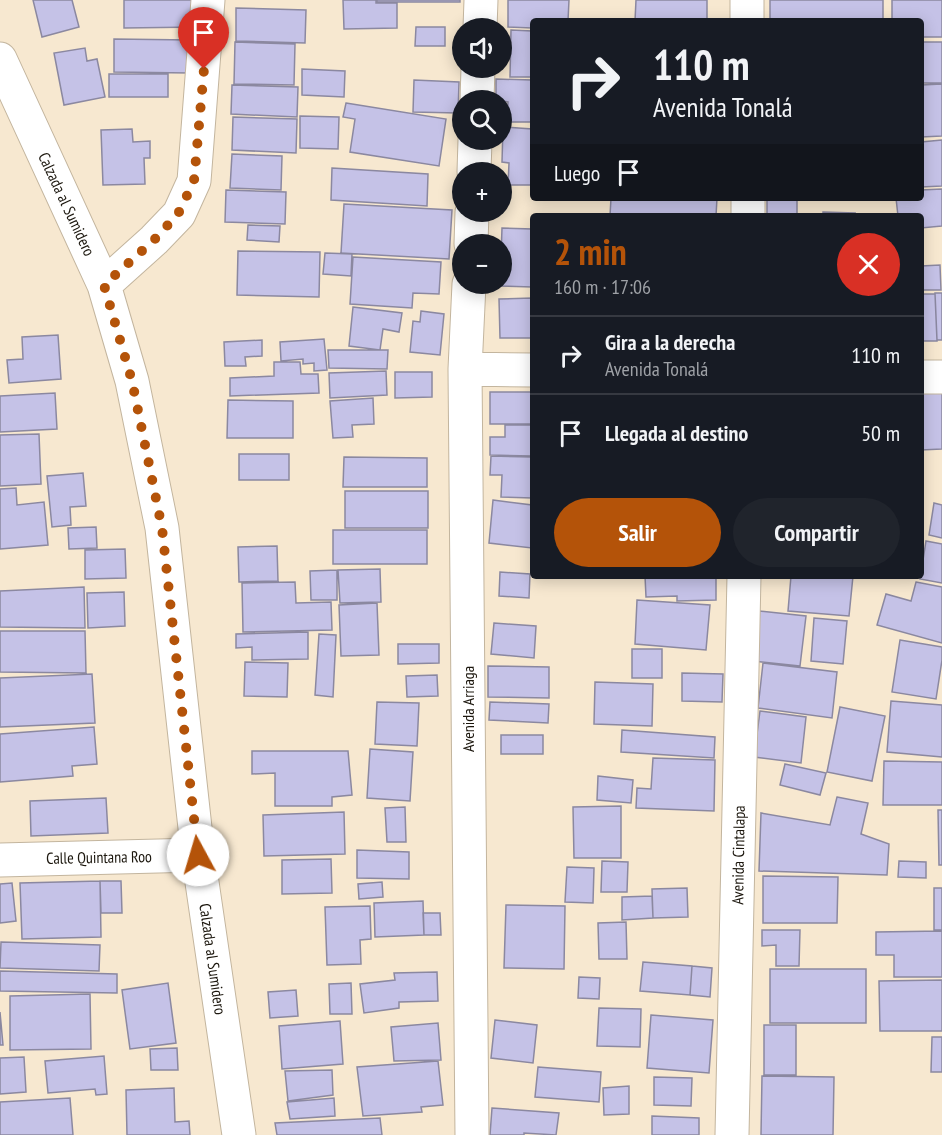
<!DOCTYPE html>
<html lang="es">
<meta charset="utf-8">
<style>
body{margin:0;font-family:"PT Sans Narrow",sans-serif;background:#20242c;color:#f1f3f6;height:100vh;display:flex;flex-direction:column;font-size:22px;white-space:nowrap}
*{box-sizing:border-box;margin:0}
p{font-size:20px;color:#9ea1a6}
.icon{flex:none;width:33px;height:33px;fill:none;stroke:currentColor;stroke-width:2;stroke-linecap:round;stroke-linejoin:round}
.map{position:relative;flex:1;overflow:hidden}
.details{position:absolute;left:530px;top:213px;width:394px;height:366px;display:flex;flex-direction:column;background:#171b24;border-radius:6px;box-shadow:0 3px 15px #0003}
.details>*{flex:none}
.guide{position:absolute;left:530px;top:18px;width:394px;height:183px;border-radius:6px;box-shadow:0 3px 15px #0003;background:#171b24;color:#f1f3f6;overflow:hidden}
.tools{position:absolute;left:452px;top:18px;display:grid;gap:12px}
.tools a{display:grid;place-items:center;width:60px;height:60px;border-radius:50%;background:#171b24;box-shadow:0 3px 15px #0003;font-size:30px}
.pin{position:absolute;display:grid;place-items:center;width:51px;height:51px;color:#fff;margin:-62px -26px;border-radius:50% 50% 50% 0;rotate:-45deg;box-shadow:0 0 6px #0007}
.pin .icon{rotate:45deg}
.me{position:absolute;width:66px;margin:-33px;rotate:354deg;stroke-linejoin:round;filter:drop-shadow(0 0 4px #0008)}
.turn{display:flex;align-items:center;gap:21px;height:126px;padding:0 24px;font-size:27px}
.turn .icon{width:78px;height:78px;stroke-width:2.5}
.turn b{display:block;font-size:42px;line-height:51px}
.then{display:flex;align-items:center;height:57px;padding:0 24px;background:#0003;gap:12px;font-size:22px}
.round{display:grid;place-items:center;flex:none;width:63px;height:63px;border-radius:32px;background:#20242c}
.summary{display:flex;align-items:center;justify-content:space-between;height:102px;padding:0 24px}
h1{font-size:36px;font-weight:700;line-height:45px;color:#b45309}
.button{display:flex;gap:12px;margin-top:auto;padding:12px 24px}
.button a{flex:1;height:69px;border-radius:36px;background:#b45309;color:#fff;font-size:24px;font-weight:700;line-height:69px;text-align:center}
.button a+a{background:#20242c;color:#f1f3f6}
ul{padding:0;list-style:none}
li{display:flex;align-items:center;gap:18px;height:78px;padding:0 24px;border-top:2px solid #363941}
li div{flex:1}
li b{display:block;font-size:22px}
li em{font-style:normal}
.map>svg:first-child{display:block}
.building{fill:#c5c2e7;stroke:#8b88a0;stroke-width:1.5}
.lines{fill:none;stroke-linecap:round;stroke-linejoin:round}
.minor-casing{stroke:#c3b59e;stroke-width:35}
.minor{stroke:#fff;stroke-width:33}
.route{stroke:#b45309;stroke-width:10;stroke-dasharray:0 18}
.labels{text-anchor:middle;stroke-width:4.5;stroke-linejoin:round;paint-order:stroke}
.street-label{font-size:16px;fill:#1c170e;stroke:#fff}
</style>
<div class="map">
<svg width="942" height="1135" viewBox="0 0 942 1135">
<rect width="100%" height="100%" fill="#f7e8d0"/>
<path class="building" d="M33,0H72L79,27L42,37Z
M124,0H198V27L124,28Z
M343,0H376V3H397V28L344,29Z
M377,0H460V2H377Z
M508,0H569L568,21H532V28L508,27Z
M636,0H707V21H635Z
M770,0H883V21H770Z
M892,0H942V37H921V21H892Z
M236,8L306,10L305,43L236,41Z
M416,27H445V46H415Z
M511,30L532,31V77H510Z
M114,39L190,40V73L114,72Z
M235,42L295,44L294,85L234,84Z
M921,42H942V83H921Z
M85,48L87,61L97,59L105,97L64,105L54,53Z
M302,69L345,71L344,97L302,95Z
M109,74H168V97H109Z
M496,79L532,80V122H507L508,102L496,100Z
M414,80L459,82L458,113L413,112Z
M942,84V136L921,137V85Z
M232,85L298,87L297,117L231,114Z
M346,103L446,119L439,166L350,152L355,119L343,117Z
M300,116L339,117L338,149L300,148Z
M233,117L297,119L296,153L232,150Z
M503,127L532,129V185H508L509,163L502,162Z
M132,129L133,142L150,141V158H144L145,184L103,185L101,130Z
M942,140V186L921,187V142Z
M232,154L282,156L281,190L230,188Z
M332,168L428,174L427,206L331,200Z
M942,189V226L921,228V216H898L896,198H921V190Z
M226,190L286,192L285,224L225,222Z
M611,198H717L716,216H610Z
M767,198H797V216H767Z
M344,204L452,210L449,259L341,253Z
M823,212L855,213L854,216H823Z
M248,225L280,226L279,242L247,240Z
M502,228L532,229V287L500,286Z
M238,251L320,252L319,297L237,295Z
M325,253L352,254L351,276L323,274Z
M353,257L441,262L439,294L413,293L412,308L350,304Z
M940,265L941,290H921V266Z
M935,293H942V340H937Z
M921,294H935L937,341H921Z
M532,298V338H500L499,299Z
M353,307L402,313L399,332L383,329L380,350L349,346Z
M421,311L444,314L440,355L410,352L413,321L420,322Z
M58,335L61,379L9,383L7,360L23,359L22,337Z
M324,339L327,370L314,371V363L303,364V359L281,361L280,342Z
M262,340V356L245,357L246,366H225L224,342Z
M328,350H388L387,369L329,368Z
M274,362H300L301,374H318L319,393L230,396V378L274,376Z
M386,371L387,395L330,398L329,373Z
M395,372H432V397L395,398Z
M942,387V449L921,450V388Z
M490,392H532V424H490Z
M55,393L57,429L0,432V396Z
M373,398L374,424L352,425L353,437L333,438L330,401Z
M228,400L293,401V438H227Z
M505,425H532V456L490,455V437H505Z
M39,434L41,484L0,486V435Z
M239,454H289V480H239Z
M491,456L532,457V498L501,497L502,475H490Z
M344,457L427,458V487H343Z
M83,473L86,506L70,507L71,525L52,527L47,476Z
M16,488L17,505L44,502L48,545L0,549V489Z
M345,491H428V528H345Z
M493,500L532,505V548L489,543Z
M934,503L942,505V538L929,535Z
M96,527L97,548L69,549L68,528Z
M333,530H427V564H333Z
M926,541L942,544V583L920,579Z
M277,546L278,581L239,582L238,547Z
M125,549L126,578L85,579V550Z
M380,569L381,602L340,603L338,570Z
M337,570V600H311L310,571Z
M500,572L530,574L529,598L499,596Z
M645,576H716V600L677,601V596L646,597Z
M791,576H853L849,616L788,611Z
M295,582L296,603L331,602L332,630L243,632L242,583Z
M916,582L942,587V643L877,625L886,594L911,601Z
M84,587L85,628L0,627V591Z
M124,592L125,626L88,628L87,593Z
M637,600L710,605L706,650L635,644Z
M377,603L379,655L341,656L339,605Z
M759,611L806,616L800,666L753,661Z
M814,618L847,621L843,664L811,661Z
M494,623L536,626L534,658L491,654Z
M0,631H85L86,673L0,672Z
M308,632V659L252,660V647L236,648V634Z
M319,634L336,635L333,697L315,695Z
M900,640L942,647V660L936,699L892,692Z
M398,644H439V663L398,664Z
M632,649H662V678H632Z
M245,662L288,663L287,697L244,696Z
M763,663L837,672L832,718L758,708Z
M488,666L549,667V698L488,697Z
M682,673L723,674L722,702L682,701Z
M92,674L95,723L0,727V678Z
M437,675L438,696L407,697L406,676Z
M595,682L653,684L652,726L594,724Z
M891,701L942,705V757L887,752Z
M377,702L419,703L417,746L375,744Z
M490,702L549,704L548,723L489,720Z
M840,707L885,716L872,781L827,772Z
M760,711L806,717L801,763L754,757Z
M94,727L97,764L72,766L73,776L0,782V734Z
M622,730L715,737L714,758L621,752Z
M501,735H543V754H501Z
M370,749L413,752L410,801L367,798Z
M252,751H348L352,795L332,797V806H275V773L252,774Z
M653,758L715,760L714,811L636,808L637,788L651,789Z
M884,761L942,762V805H883Z
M785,764L826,773L820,795L780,785Z
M598,776L633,780L631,803L597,800Z
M837,797L868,803L861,834L889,844L887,875L759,871L761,813L830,825Z
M106,798L108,833L31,836L30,801Z
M621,806V858H574L573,807Z
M405,807L406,842H387L385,808Z
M938,810H942V865H939Z
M344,812L345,854L264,856L263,815Z
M357,850L409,852V879L357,878Z
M331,859L332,893L282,894V860Z
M602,861L628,862L627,892H601Z
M899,861L926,862V878L898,877Z
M567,867L594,868L593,903L565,902Z
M763,876L838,877L837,923H763Z
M100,881L101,937L22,939L20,883Z
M100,881H121L122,913H101Z
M382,882L383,897L359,899L358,884Z
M12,883L16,921L0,923V884Z
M687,888L688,917L653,918L652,889Z
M934,888H942V930H934Z
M652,896L653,918L622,920V897Z
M423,901L424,935L375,937L374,903Z
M506,905L565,906L564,969L504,968Z
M370,906L371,939L360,940L361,964L327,965L325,907Z
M423,913H440L441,935H424Z
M626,922L627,959H599L598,923Z
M762,930H800L799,966H776V945L762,946Z
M942,931V977H894V955H876V932Z
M1,942L100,945L99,971L0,968Z
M643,962L692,966L690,995L640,991Z
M692,966L712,968L710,997L690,995Z
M770,969H866V1023H770Z
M0,971L117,974V993L0,991Z
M437,972L438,1001L399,1002V1008L364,1013L360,984L395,980L394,973Z
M579,977L600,978L599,999L578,998Z
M942,980V1031H880L879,981Z
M168,983L176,1043L130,1049L122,990Z
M351,983L352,1014H330L329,984Z
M296,990L298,1016L270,1018L268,992Z
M90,994L91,1049L10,1050V996Z
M599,1008L641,1009L640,1047L597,1046Z
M0,1012L3,1045H0Z
M651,1015L713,1020L709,1073L647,1068Z
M495,1020L537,1025L533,1063L491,1058Z
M340,1021L343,1064L282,1069L279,1026Z
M438,1023L441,1060L394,1061L391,1027Z
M764,1025H796V1075H764Z
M932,1037H942V1072H931Z
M177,1048L178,1070H151L150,1049Z
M104,1056L107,1094L96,1095L95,1089L48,1093L45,1061Z
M24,1057L26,1092L0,1094V1058Z
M438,1061L443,1105L421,1107L422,1112L363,1116L357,1067Z
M538,1067L601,1072L599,1102L535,1097Z
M332,1070L333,1095L288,1101L285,1071Z
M762,1076L834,1077L833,1135H761Z
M654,1077L692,1078L691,1106L654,1105Z
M629,1086V1114L604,1115L603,1088Z
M174,1088L175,1122L189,1121L190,1135H127L126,1090Z
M70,1098L73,1135H0V1102Z
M334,1098L335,1116L290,1119L287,1102Z
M492,1108L559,1113L556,1135L524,1133V1135H490Z
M652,1116L699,1118V1135H652Z
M380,1118L382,1135H277L275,1123Z"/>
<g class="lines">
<g class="minor-casing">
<path id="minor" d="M747,0V21
M480,28L481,0
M0,59L104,285L132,381L162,528L198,855L239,1135
M477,100L478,68
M474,172L475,140
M748,198V216
M471,244L472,212
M469,284L465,369L472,1135
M104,285L154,240L179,214L194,181L208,0
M465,369L532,370
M921,377H942
M0,860L198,855
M732,1135L744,576"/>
</g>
<use href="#minor" class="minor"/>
</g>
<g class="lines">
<path class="route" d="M198,855L162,528L132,381L104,285L154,240L178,214L194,181L204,69"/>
</g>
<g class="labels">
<g class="street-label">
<text transform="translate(67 204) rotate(65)" y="6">Calzada al Sumidero</text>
<text transform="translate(468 709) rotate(-90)" y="6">Avenida Arriaga</text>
<text transform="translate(738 855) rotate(-89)" y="6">Avenida Cintalapa</text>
<text transform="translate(99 857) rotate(-1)" y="6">Calle Quintana Roo</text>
<text transform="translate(213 959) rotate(82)" y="6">Calzada al Sumidero</text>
</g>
</g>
</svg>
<div class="tools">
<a><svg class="icon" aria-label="sound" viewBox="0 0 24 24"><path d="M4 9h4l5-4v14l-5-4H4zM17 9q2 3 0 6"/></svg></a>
<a><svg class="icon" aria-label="search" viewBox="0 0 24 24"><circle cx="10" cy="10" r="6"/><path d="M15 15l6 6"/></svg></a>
<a>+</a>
<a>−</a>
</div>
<div class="pin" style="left:204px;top:69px;background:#d93025"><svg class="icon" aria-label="arrive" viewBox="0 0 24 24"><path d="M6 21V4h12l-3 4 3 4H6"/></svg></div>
<svg class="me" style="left:198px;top:855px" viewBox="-20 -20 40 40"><circle r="19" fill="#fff"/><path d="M0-13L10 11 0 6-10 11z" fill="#b45309"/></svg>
<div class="guide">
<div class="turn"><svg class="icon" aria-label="right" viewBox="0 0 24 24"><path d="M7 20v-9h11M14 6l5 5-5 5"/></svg><div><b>110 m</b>Avenida Tonalá</div></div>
<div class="then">Luego<svg class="icon" aria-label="arrive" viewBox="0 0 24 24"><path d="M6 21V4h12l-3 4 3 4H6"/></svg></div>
</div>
<section class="details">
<div class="summary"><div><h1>2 min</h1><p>160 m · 17:06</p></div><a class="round" style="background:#d93025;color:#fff"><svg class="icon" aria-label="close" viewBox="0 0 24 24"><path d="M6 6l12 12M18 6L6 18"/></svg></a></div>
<ul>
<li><svg class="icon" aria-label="right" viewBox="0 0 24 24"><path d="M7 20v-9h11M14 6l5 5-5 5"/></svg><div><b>Gira a la derecha</b><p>Avenida Tonalá</p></div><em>110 m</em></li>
<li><svg class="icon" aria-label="arrive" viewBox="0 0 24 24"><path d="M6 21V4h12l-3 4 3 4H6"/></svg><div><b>Llegada al destino</b></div><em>50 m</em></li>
</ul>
<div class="button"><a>Salir</a><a>Compartir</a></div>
</section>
</div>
